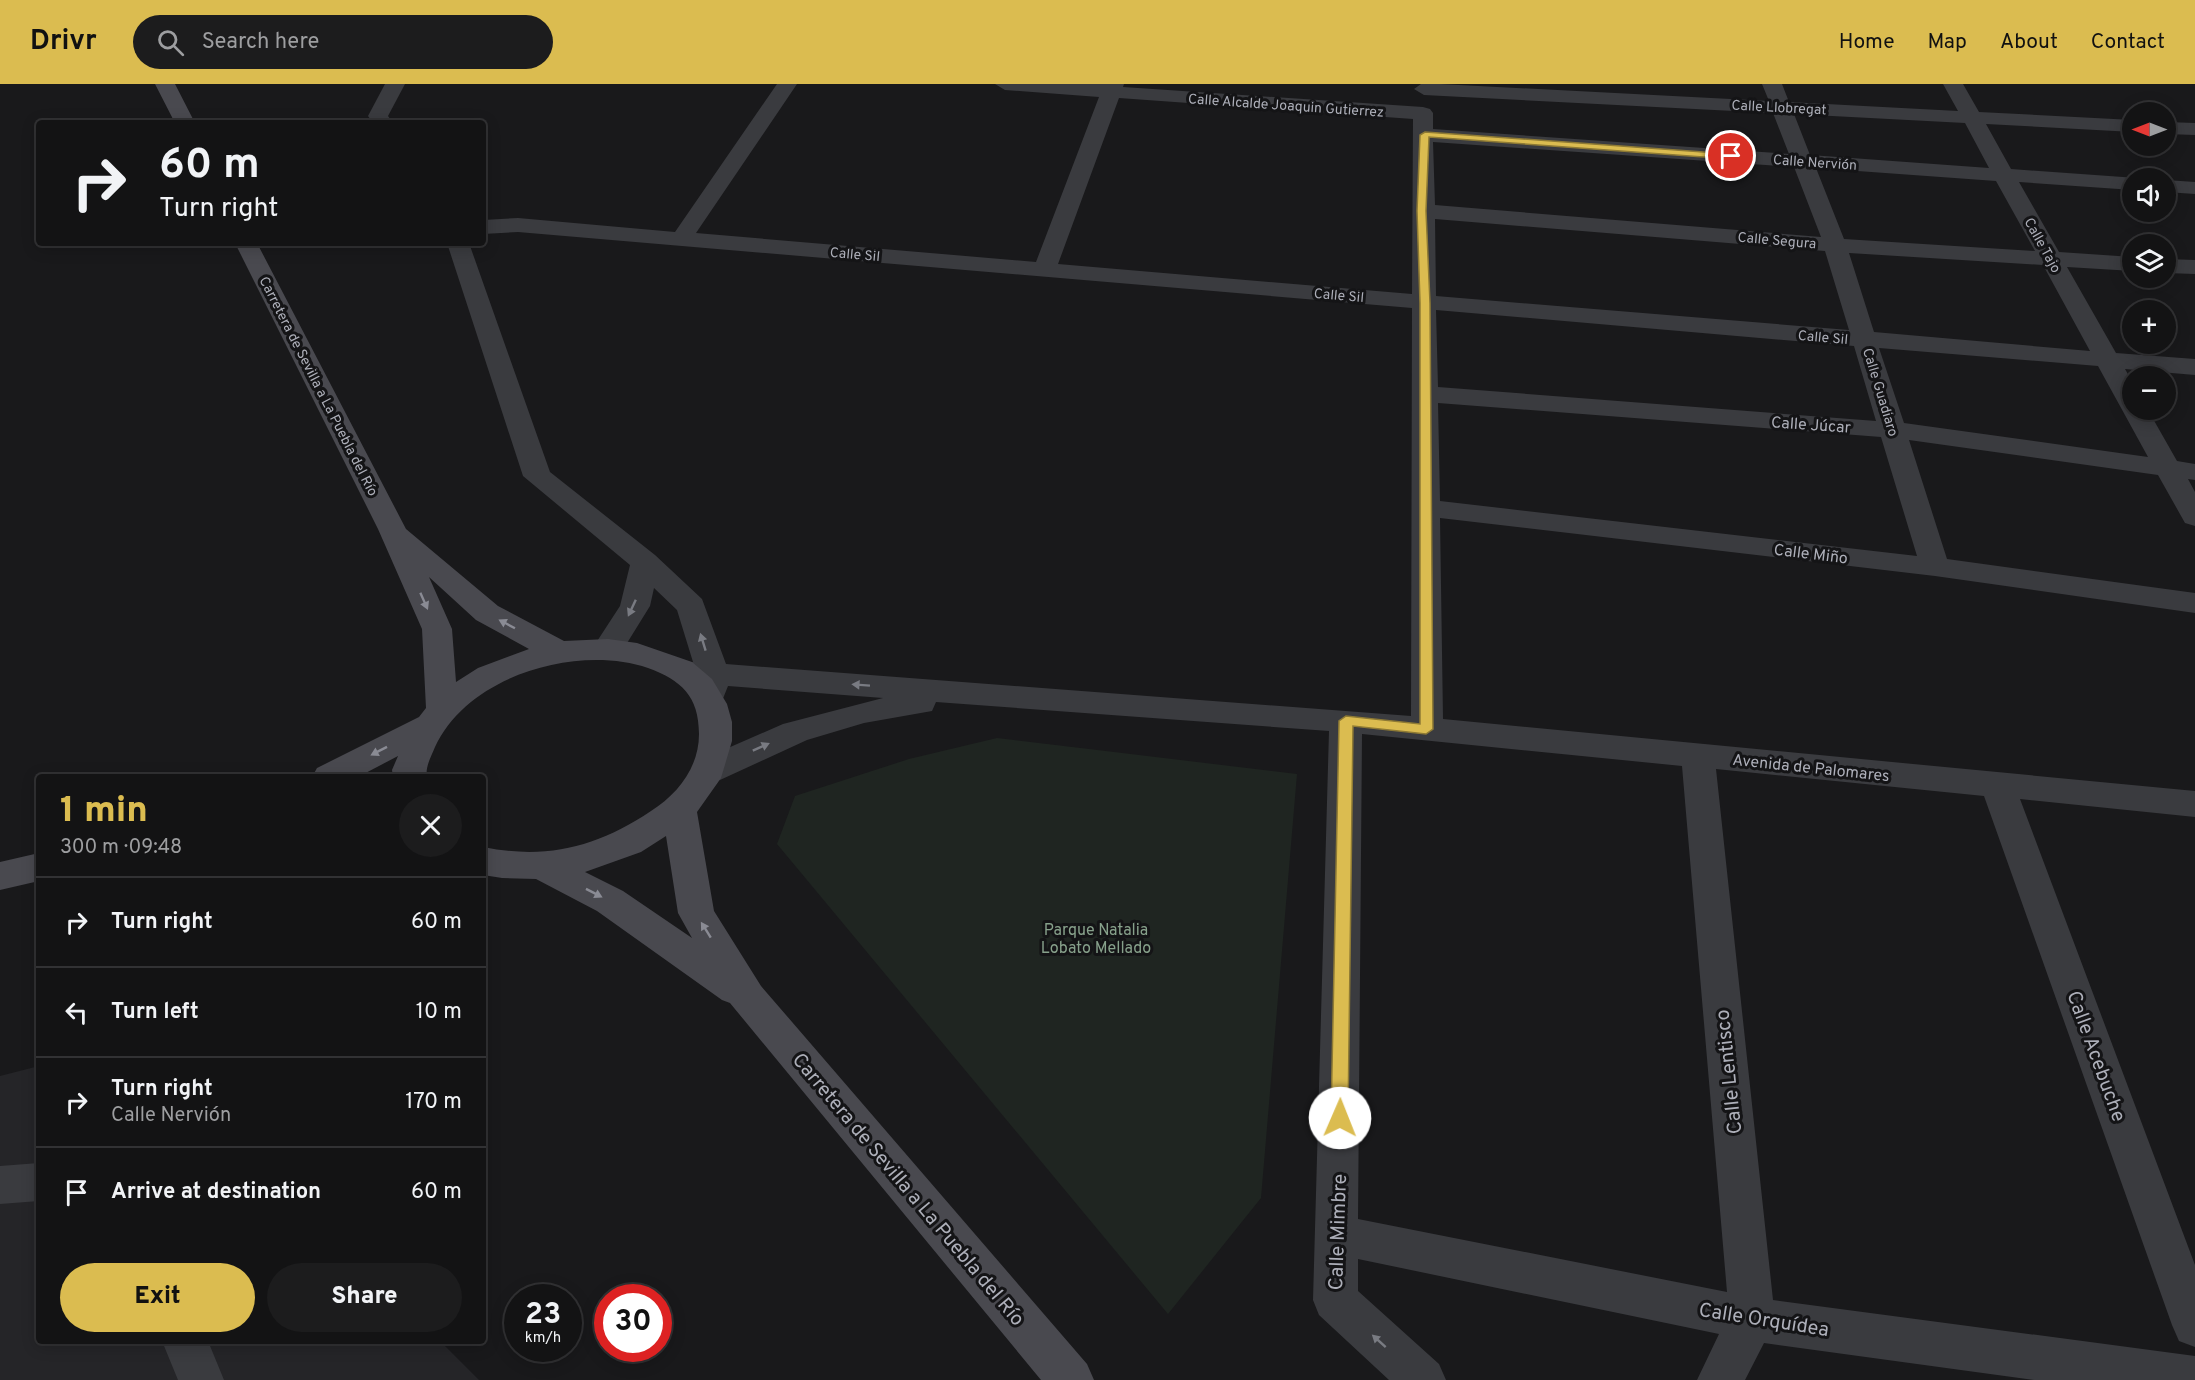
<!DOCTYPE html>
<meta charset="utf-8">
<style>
body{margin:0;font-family:Overpass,sans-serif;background:#1c1c1d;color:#f1f3f6;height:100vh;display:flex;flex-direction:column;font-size:22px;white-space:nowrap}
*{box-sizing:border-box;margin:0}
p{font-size:20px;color:#9d9ea0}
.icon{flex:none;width:33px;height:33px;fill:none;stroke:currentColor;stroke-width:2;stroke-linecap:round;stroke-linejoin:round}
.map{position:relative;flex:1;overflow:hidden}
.sheet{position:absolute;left:36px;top:690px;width:450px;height:570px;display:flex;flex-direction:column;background:#131314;border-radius:6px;box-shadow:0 3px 15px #0003,0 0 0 2px #323234}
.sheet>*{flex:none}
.banner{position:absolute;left:36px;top:36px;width:450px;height:126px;border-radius:6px;box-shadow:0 3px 15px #0003,0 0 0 2px #323234;background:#131314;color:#f1f3f6;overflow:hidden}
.needle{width:39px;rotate:270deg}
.tools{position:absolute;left:2122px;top:18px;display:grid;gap:12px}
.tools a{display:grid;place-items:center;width:54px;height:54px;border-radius:50%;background:#131314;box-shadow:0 3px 15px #0003,0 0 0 2px #323234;font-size:30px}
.speed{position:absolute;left:504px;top:1200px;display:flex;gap:12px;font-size:30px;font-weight:700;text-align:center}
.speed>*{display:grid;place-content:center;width:78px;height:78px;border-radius:50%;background:#131314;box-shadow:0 3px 15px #0003,0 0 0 2px #323234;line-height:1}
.speed small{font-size:15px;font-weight:400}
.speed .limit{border:9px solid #d22;background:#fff;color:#111}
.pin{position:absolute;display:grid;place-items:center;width:51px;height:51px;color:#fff;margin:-26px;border:3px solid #fff;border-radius:50%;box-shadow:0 2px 6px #0007}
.me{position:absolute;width:66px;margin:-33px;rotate:1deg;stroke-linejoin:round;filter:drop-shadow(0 0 4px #0008)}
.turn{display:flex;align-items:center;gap:21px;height:126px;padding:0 24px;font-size:27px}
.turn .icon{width:78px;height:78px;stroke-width:2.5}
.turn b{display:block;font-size:42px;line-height:51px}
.round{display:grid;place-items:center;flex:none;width:63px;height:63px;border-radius:32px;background:#1c1c1d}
.summary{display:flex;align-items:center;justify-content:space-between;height:102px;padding:0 24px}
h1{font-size:36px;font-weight:800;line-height:45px;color:#dbbc50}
.action{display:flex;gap:12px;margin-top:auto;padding:12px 24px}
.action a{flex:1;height:69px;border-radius:36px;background:#dbbc50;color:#111;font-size:24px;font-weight:800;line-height:69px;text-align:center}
.action a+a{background:#1c1c1d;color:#f1f3f6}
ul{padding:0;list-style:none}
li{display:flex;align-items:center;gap:18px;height:90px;padding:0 24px;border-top:2px solid #323234}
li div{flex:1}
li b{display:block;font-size:22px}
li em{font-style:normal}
header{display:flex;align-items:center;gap:36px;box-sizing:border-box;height:84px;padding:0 30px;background:#dbbc50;color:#111}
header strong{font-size:28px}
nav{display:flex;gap:33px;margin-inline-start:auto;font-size:21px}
.search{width:420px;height:54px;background:#1c1c1d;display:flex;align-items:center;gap:15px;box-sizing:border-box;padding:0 21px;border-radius:33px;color:#9d9ea0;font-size:22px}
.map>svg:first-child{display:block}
.built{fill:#252528}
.green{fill:#1f2521}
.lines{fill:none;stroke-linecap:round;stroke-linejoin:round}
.street{fill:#3a3b3f;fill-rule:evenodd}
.secondary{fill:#49494f;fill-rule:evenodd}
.oneway{fill:#8a8b94}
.oneway2{fill:#797b82}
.route{fill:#dbbc50;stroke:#8e7a34;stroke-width:1.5}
.labels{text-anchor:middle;stroke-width:6;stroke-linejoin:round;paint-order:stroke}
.far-street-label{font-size:14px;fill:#adafb9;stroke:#141416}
.street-label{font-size:16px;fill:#adafb9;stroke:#141416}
.park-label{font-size:16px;fill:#87a18b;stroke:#141416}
.near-street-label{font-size:20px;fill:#adafb9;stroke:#141416}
</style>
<header>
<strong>Drivr</strong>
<div class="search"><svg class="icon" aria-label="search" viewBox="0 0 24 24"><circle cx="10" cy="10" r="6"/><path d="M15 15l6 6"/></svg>Search here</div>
<nav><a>Home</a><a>Map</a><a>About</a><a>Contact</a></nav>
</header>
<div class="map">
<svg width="2195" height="1296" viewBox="0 0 2195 1296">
<rect width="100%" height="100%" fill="#19191b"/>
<path class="built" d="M39,982V1257H440L479,1296H0V992Z"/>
<path class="green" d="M997,654L1297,690L1261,1114L1168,1230L777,760L795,712L909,675Z"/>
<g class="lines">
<path class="street" d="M385,0H405L388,32L393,39H373L368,32Z
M777,0H797L696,149L1036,178L1099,13L1005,6L995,0H1124L1123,3L1423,23L1430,25L1433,29V45L1789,70L1773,29L1424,11L1414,5L1421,0H1440L1769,17L1762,0H1782L1789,18L1958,27L1943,0H1963L1979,28L2133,36V48L1986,40L2011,85L2137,94H2133V106L2019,98L2059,168L2133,173V187L2067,183L2116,269L2195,275V291L2125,285L2133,299V326H2148L2177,377L2195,380V396L2188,395L2195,408V442L2185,439L2158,391L1909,356L1947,475L2195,509V529L1935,492L1440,434L1443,635L2195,707V733L2020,715L2195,1181V1263L2179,1257L2172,1241L1984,712L1716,685L1773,1216L2195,1272V1296H2034L1764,1259L1745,1296H1697L1719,1250L1358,1175V1207L1439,1280L1446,1296H1389L1319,1231L1313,1216L1329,647L936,618L932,627L864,639L807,656L720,696L708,699L696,696L691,687L696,678L783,640L883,614L728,602L722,617L711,620L700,617L695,609L696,600L674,596L669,588L674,580L693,578L677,526L654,504L650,522L619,572L608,575L597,572L592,565L620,522L630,481L523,392L447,159H469L550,388L655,471L702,515L726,580L1411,632L1412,224L518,148L483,150V136L518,134L675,148ZM1119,14L1413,35L1412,210L1058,180ZM1794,30L1965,39L1989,84L1810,71ZM1433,58L1794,83L1821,153L1435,121ZM1816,84L1996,97L2035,167L1844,155ZM1435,135L1825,167L1849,246L1436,212ZM1849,169L2043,181L2090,267L1874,248ZM1436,226L1854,262L1876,337L1438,303ZM1879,264L2098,282L2148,373L1904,339ZM1438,319L1881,353L1917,472L1440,417ZM1362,650L1682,682L1727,1208L1358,1135Z
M2166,38L2195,39V51L2166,50Z
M2166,96L2195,98V110L2166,108Z
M2166,175L2195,176V190L2166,189Z
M39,1079V1117L0,1120V1082Z
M162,1257H208L224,1296H178Z"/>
<path class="secondary" d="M155,0H175L195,39H175Z
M235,159H257L406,445L498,522L564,557L608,555L637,559L692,578L712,595L727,620L732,638V657L721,694L697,728L714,827L761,902L1087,1280L1094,1296H1041L730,919L722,916L597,827L536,795L502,794L483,791V763C547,776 597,763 651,727C678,710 699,683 699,650C699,612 681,596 648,584C578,560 468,591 435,663C431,673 425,683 427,693H393L392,686L398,672L358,693H312L317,684L419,633L426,624L422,545L378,445ZM429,493L476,536L529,565L478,584L456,598L452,545ZM666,752L678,829L692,854L623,807L585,788L641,768Z
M39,769V797L0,806V778Z"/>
</g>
<defs><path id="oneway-solid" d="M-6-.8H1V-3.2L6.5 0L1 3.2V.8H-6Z" transform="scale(1.5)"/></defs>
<g class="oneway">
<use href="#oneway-solid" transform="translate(424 517) rotate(66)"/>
<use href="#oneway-solid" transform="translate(507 540) rotate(-152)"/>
<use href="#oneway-solid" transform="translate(379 667) rotate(153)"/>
<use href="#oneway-solid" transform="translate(594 809) rotate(27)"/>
<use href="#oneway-solid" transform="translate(706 846) rotate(-122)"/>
</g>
<g class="oneway2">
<use href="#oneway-solid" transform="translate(632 524) rotate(115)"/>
<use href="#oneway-solid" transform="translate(703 558) rotate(-107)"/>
<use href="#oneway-solid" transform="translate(861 601) rotate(-176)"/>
<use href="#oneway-solid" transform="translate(761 663) rotate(-24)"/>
<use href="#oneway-solid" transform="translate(1379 1257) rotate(-138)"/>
</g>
<path class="route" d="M1425,48L1731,70L1735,72L1731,75L1429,53L1426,127L1430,219L1433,645L1426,650L1353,642L1348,1034L1346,1039L1340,1041L1334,1039L1331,1034L1339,637L1346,632L1420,640V219L1417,127L1420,51Z"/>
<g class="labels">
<g class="far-street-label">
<text transform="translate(1286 21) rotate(4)" y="5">Calle Alcalde Joaquin Gutierrez</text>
<text transform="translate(1779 23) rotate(3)" y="5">Calle Llobregat</text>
<text transform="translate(1815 78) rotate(4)" y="5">Calle Nervión</text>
<text transform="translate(1777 156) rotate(5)" y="5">Calle Segura</text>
<text transform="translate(2043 161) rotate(61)" y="5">Calle Tajo</text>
<text transform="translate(855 170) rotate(5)" y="5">Calle Sil</text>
<text transform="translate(1339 211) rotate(5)" y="5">Calle Sil</text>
<text transform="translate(1823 253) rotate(5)" y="5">Calle Sil</text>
<text transform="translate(319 302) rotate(63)" y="5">Carretera de Sevilla a La Puebla del Río</text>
<text transform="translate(1881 308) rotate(73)" y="5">Calle Guadiaro</text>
</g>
<g class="street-label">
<text transform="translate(1811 340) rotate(4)" y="6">Calle Júcar</text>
<text transform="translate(1811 469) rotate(7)" y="6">Calle Miño</text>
<text transform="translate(1811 683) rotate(6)" y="6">Avenida de Palomares</text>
</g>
<g class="park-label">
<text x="1096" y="851">Parque Natalia<tspan x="1096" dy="18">Lobato Mellado</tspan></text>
</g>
<g class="near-street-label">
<text transform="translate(2097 972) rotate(70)" y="7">Calle Acebuche</text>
<text transform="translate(1728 988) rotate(-96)" y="7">Calle Lentisco</text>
<text transform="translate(909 1105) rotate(50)" y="7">Carretera de Sevilla a La Puebla del Río</text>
<text transform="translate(1337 1148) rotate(-88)" y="7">Calle Mimbre</text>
<text transform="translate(1764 1235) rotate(9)" y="7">Calle Orquídea</text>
</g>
</g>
</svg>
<div class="tools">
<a><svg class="needle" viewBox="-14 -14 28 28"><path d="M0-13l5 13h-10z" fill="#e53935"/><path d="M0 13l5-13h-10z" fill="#9d9ea0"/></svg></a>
<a><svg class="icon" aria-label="sound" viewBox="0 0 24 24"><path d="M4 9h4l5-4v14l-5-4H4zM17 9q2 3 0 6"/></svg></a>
<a><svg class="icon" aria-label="layers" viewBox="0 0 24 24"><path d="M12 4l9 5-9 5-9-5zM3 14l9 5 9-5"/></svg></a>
<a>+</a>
<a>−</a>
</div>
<div class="speed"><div>23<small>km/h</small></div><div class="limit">30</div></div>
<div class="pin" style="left:1731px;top:72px;background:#d93025"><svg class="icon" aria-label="arrive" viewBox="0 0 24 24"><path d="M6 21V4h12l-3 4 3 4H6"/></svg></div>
<svg class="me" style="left:1340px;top:1034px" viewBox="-20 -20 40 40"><circle r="19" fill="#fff"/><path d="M0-13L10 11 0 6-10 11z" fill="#dbbc50"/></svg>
<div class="banner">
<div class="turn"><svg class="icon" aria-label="right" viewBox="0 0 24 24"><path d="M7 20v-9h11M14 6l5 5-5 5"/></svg><div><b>60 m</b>Turn right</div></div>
</div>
<section class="sheet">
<div class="summary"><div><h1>1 min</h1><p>300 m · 09:48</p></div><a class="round"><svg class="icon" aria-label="close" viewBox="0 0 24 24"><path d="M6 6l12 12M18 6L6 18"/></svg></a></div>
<ul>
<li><svg class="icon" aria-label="right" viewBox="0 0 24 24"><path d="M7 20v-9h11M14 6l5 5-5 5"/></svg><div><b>Turn right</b></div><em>60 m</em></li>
<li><svg class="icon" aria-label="left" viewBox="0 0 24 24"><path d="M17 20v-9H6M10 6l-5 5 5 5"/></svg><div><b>Turn left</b></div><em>10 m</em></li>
<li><svg class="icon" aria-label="right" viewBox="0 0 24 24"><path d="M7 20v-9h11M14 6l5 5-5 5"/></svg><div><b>Turn right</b><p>Calle Nervión</p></div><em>170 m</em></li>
<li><svg class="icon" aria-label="arrive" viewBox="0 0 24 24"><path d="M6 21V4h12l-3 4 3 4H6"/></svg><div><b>Arrive at destination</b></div><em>60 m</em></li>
</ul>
<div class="action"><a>Exit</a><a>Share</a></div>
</section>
</div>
